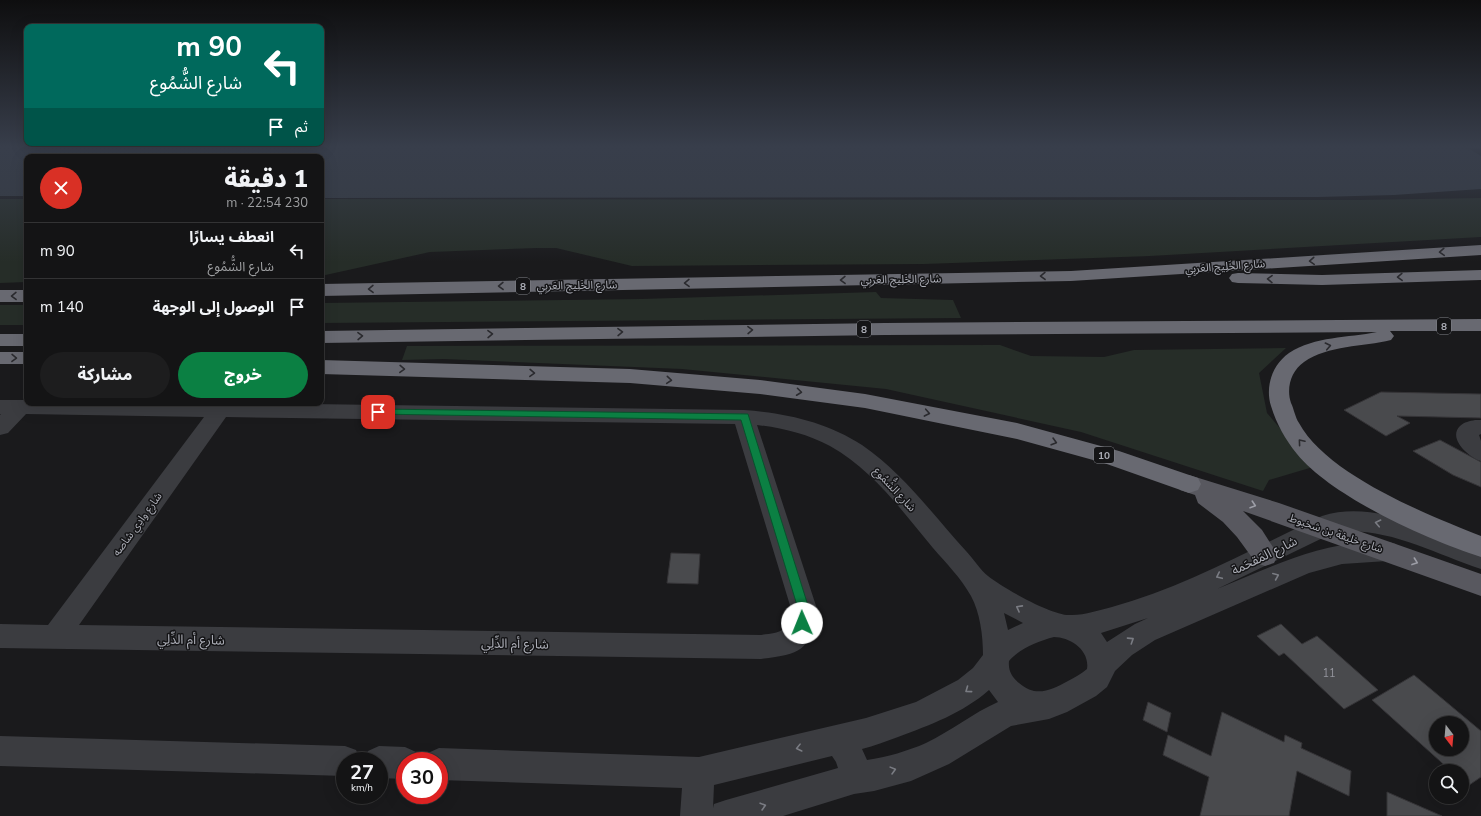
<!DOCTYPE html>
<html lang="ar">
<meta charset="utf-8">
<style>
body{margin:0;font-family:"Nunito Sans","Noto Sans Arabic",sans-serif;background:#1d1d1e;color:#f1f3f6;direction:rtl;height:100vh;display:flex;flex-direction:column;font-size:15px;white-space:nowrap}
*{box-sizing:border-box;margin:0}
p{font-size:13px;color:#9d9ea0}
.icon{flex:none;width:22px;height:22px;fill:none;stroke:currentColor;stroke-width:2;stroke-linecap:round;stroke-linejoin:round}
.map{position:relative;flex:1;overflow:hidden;direction:ltr}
.drawer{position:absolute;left:24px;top:154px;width:300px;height:252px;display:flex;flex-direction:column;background:#141415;border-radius:8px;box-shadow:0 4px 16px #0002,0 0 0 1px #333334;direction:rtl}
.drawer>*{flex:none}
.banner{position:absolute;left:24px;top:24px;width:300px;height:122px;border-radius:8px;box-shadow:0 4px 16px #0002,0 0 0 1px #333334;direction:rtl;background:#00695c;color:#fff;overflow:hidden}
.needle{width:26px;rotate:164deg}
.tools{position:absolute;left:1429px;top:716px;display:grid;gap:8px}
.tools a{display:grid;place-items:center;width:40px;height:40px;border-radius:50%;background:#141415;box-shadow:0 4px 16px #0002,0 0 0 1px #333334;font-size:20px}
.speed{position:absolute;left:336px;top:752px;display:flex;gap:8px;font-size:20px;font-weight:700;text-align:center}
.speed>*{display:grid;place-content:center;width:52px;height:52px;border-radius:50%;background:#141415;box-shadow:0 4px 16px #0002,0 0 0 1px #333334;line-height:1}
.speed small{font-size:10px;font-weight:400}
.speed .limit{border:6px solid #d22;background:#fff;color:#111}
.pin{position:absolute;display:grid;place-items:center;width:34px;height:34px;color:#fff;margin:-17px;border-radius:8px;box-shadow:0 2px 6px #0006}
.me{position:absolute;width:44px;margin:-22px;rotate:359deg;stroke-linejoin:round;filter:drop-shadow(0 0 3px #0008)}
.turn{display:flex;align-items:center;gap:14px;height:84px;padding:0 16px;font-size:18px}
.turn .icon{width:52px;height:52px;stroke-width:2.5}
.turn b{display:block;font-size:28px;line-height:34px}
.then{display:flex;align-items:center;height:38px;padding:0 16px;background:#0003;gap:8px;font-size:15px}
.round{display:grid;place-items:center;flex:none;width:42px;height:42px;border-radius:21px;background:#1d1d1e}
.summary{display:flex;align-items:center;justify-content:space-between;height:68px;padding:0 16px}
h1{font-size:24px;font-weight:800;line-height:30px}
.cta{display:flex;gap:8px;margin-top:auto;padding:8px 16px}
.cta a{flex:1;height:46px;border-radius:24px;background:#0b8043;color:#fff;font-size:16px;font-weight:800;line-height:46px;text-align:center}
.cta a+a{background:#1d1d1e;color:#f1f3f6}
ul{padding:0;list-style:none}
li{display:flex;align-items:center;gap:12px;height:56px;padding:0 16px;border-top:1px solid #333334}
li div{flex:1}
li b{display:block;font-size:15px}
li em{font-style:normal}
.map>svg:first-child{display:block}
.green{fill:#262d28}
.water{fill:#353b43}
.building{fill:#494a4d;stroke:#353437;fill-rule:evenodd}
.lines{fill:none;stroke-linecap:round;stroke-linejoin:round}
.minor{fill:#3b3c40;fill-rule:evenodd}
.major{fill:#58585f;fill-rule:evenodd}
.highway{fill:#686971;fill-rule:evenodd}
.oneway{stroke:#2a2a2e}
.oneway2{stroke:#9d9ea7}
.oneway3{stroke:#7a7c83}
.route{fill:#0b8043;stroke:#07532c}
.labels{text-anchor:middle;stroke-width:3;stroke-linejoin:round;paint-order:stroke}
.shield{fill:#151517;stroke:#808288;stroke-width:1}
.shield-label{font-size:10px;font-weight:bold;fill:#aeb0b9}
.street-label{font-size:11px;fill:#aeb0b9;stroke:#151517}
.near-number-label{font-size:11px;fill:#95969e}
.near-street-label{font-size:13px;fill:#aeb0b9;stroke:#151517}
</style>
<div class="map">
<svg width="1481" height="816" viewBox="0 0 1481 816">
<rect width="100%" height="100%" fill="#1a1a1c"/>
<path class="green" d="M1481,198V237L1150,256L924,264L632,266L556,248H537L430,252L321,276V199L1358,200Z
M0,199H27V282L0,283Z
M876,292L881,298L953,300L961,318L321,323V303L641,299Z
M0,305H27V325H0Z
M1000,345L1031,356L1104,357L1134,350L1286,348L1259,373L1267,413L1313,467L1269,480L1263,491L1081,432L886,389L682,369L444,359L402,360L407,346Z"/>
<path class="water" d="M0,148H1468L1481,156V189L1394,195L1318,197L321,198V157H27V196H0Z"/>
<path class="building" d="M1381,392L1481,394V418L1397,416L1410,423L1386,436L1344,410Z
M1440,440L1481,462V487L1453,475L1413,451Z
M671,553L700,554L698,584L667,583Z
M1281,624L1302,644L1317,636L1378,690L1344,709L1284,653L1279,656L1257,636Z
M1414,675L1481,731V777L1462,790V771H1451L1372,700ZM1436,723H1462V749H1436Z
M1148,702L1171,713L1167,732L1143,720Z
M1222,712L1284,742L1285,735L1302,743L1301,748L1351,771L1349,796L1297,771L1289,816H1200L1209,777L1163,755L1168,735L1211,756Z
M1387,792L1442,816H1387Z"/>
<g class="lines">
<path class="minor" d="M0,400H27V403H228L744,410C785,413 827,422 862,445C903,473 933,515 966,551C973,558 981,571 988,576C1003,588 1051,615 1069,615C1083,616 1099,610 1112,607C1185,587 1254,548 1322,516C1376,499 1431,532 1481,549V569C1433,553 1387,526 1335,532L1217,589C1266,569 1312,546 1366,542C1376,542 1385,540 1396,544L1400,551L1396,558L1387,561L1342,564L1309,573L1155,640L1132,655L1115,671L1107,687L1096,696L1067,712L1049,719L1011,726L949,764L911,781L874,791L854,794L783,816H680L682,788L439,780V761H425L428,753L439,748L699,757L866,718L916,702L958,680L973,668L983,655C983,635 980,613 971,596C961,578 946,563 933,548C902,511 873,470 830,446C807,434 783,428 757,425L818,612C808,652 801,654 761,659L0,648V624L48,625L204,417L26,414L8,433L0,435V415L1,414H0ZM226,417L735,424L792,612C785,633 782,632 761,635L79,625ZM1004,613L1023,623L1008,630ZM1148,618L1135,624L1107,642L1101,633ZM1054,637C1070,637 1090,650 1087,669C1081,674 1075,677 1068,681C1051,690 1036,698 1019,683C1012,677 1008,671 1009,661C1019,649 1038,641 1054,637ZM989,690L998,702C973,713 951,731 926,743C908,751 887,757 867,760L862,749C874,746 886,741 898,737C930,725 963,713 989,690ZM832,756L836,762L838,768L726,800L714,804L713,808L714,785Z
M1475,420H1481V434L1479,435L1481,441V461C1470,458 1447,439 1460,426C1464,422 1470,421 1475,420Z
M0,736L345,746L356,750L361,761H345V776L0,766Z
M379,746L405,747L416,752L420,761H405V779L379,778V761H364L368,751Z"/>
<path class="major" d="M1189,475L1279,503L1481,574V596L1243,511L1262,530L1278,555L1274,563L1265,566L1256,563L1237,537L1223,522L1198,503L1195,495L1180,490L1177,484L1180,478Z"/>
<path class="highway" d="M1481,245V255L1071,281L321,296V284L1071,271Z
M1481,270V280L1322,285L1238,283L1232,282L1229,278L1232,274L1238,273L1322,275Z
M0,290H27V302H0Z
M1481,319V331H1390L1394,336L1391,340C1363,347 1328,345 1304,362C1291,371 1286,388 1291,403C1294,409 1295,417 1299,423C1327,475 1428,515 1481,536V557C1428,540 1332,497 1297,454C1285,439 1277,425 1271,406C1265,387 1272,365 1289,353C1315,336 1348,338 1377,332L885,335L321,343V331L885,323Z
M0,334H27V346H0Z
M0,352H27V364H0Z
M321,360L630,369L760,380L865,394L1017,423L1119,451L1198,478L1201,484L1198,490L1189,493L1104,463L1017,439L865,408L760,394L630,383L321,374Z"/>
</g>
<defs><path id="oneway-chevron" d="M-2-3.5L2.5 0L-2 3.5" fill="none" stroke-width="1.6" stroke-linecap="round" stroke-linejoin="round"/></defs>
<g class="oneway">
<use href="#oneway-chevron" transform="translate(1442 252) rotate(176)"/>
<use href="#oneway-chevron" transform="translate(1312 261) rotate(176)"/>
<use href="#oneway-chevron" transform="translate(1043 276) rotate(179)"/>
<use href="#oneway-chevron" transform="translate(1400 277) rotate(178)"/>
<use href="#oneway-chevron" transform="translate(1270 279) rotate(-179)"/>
<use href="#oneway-chevron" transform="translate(843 280) rotate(179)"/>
<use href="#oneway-chevron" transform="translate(687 283) rotate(179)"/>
<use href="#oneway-chevron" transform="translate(501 286) rotate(179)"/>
<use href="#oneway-chevron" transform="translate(371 289) rotate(179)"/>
<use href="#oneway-chevron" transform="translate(14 296) rotate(179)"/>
<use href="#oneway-chevron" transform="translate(750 330) rotate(-1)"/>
<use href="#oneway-chevron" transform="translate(620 332) rotate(-1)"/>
<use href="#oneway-chevron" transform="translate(490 334) rotate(-1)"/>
<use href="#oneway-chevron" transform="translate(360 336) rotate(-1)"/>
<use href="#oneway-chevron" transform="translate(1328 346) rotate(-12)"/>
<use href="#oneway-chevron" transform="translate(14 358) rotate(1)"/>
<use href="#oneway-chevron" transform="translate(402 369) rotate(2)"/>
<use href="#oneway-chevron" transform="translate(532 373) rotate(2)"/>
<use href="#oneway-chevron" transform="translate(669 380) rotate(5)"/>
<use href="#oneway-chevron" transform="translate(799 392) rotate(7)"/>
<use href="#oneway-chevron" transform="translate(927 413) rotate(11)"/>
<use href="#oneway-chevron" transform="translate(1054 442) rotate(16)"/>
<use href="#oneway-chevron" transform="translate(1301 442) rotate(-130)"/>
</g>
<g class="oneway2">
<use href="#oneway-chevron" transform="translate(1253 505) rotate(18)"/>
<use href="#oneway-chevron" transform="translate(1415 562) rotate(20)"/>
</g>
<g class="oneway3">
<use href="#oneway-chevron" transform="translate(1378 523) rotate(-168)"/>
<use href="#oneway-chevron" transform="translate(1219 576) rotate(155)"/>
<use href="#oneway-chevron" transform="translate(1276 576) rotate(-23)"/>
<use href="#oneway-chevron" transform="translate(1019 608) rotate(-152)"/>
<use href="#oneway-chevron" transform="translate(1131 640) rotate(-33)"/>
<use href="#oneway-chevron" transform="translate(968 690) rotate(144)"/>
<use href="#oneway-chevron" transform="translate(799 748) rotate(166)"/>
<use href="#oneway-chevron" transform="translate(893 770) rotate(-15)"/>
<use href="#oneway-chevron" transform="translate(763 806) rotate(-16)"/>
</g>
<linearGradient id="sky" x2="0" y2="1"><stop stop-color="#0e0e0f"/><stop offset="0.56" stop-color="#383e4b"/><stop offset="1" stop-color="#383e4b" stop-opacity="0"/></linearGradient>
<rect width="1481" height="262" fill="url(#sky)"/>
<path class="route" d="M378,409L748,414L810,612L806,626L802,628L798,626L796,623L799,612L741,420L375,414L373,412L375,410Z"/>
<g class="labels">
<g class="shield">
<rect x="516" y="278" width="14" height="16" rx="3"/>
<rect x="1437" y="318" width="14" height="16" rx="3"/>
<rect x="857" y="321" width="14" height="16" rx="3"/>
<rect x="1094" y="447" width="20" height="16" rx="3"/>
</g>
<g class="shield-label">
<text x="523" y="290">8</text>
<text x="1444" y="330">8</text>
<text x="864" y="333">8</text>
<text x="1104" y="459">10</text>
</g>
<g class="street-label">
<text transform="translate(1225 266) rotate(-4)" y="4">شارع الخَلِيج العَربِي</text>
<text transform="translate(901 279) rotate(-1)" y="4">شارع الخَلِيج العَربِي</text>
<text transform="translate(577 285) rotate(-1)" y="4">شارع الخَلِيج العَربِي</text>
<text transform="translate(895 489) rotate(47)" y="4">شارع الشُّمُوع</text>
<text transform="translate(137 524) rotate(-54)" y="4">شارع وادِي شاصه</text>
<text transform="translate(1336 533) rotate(19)" y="4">شارع خليفة بن شخبوط</text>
</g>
<g class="near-number-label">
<text x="1329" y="677">11</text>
</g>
<g class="near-street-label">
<text transform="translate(1264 555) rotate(-26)" y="5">شارع المَقحَمة</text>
<text transform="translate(191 639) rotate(1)" y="5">شارع أم الدِّلِي</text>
<text transform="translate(515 643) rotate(1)" y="5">شارع أم الدِّلِي</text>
</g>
</g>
</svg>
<div class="tools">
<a><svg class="needle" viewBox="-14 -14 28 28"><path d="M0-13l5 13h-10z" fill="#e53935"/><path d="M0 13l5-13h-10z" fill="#9d9ea0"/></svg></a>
<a><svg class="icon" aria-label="search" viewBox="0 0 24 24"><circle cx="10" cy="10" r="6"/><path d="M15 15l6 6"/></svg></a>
</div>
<div class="speed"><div>27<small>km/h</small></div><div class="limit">30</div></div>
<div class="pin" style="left:378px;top:412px;background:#d93025"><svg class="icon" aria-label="arrive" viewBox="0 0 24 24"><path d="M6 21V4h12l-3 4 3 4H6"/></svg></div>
<svg class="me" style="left:802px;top:623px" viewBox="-20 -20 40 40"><circle r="19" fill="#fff"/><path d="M0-13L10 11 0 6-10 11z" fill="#0b8043"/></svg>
<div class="banner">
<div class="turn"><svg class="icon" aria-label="left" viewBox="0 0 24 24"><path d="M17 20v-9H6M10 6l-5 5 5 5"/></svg><div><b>90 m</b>شارع الشُّمُوع</div></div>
<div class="then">ثم<svg class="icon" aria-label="arrive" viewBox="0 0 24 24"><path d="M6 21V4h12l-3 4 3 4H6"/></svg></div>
</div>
<section class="drawer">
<div class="summary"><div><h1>1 دقيقة</h1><p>230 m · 22:54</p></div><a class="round" style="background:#d93025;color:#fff"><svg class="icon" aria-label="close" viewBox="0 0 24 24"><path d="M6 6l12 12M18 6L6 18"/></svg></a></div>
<ul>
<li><svg class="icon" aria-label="left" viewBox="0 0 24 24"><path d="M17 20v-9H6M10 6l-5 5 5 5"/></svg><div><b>انعطف يسارًا</b><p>شارع الشُّمُوع</p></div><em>90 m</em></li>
<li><svg class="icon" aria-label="arrive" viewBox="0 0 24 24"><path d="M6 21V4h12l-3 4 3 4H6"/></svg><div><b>الوصول إلى الوجهة</b></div><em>140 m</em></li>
</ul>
<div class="cta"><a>خروج</a><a>مشاركة</a></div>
</section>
</div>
